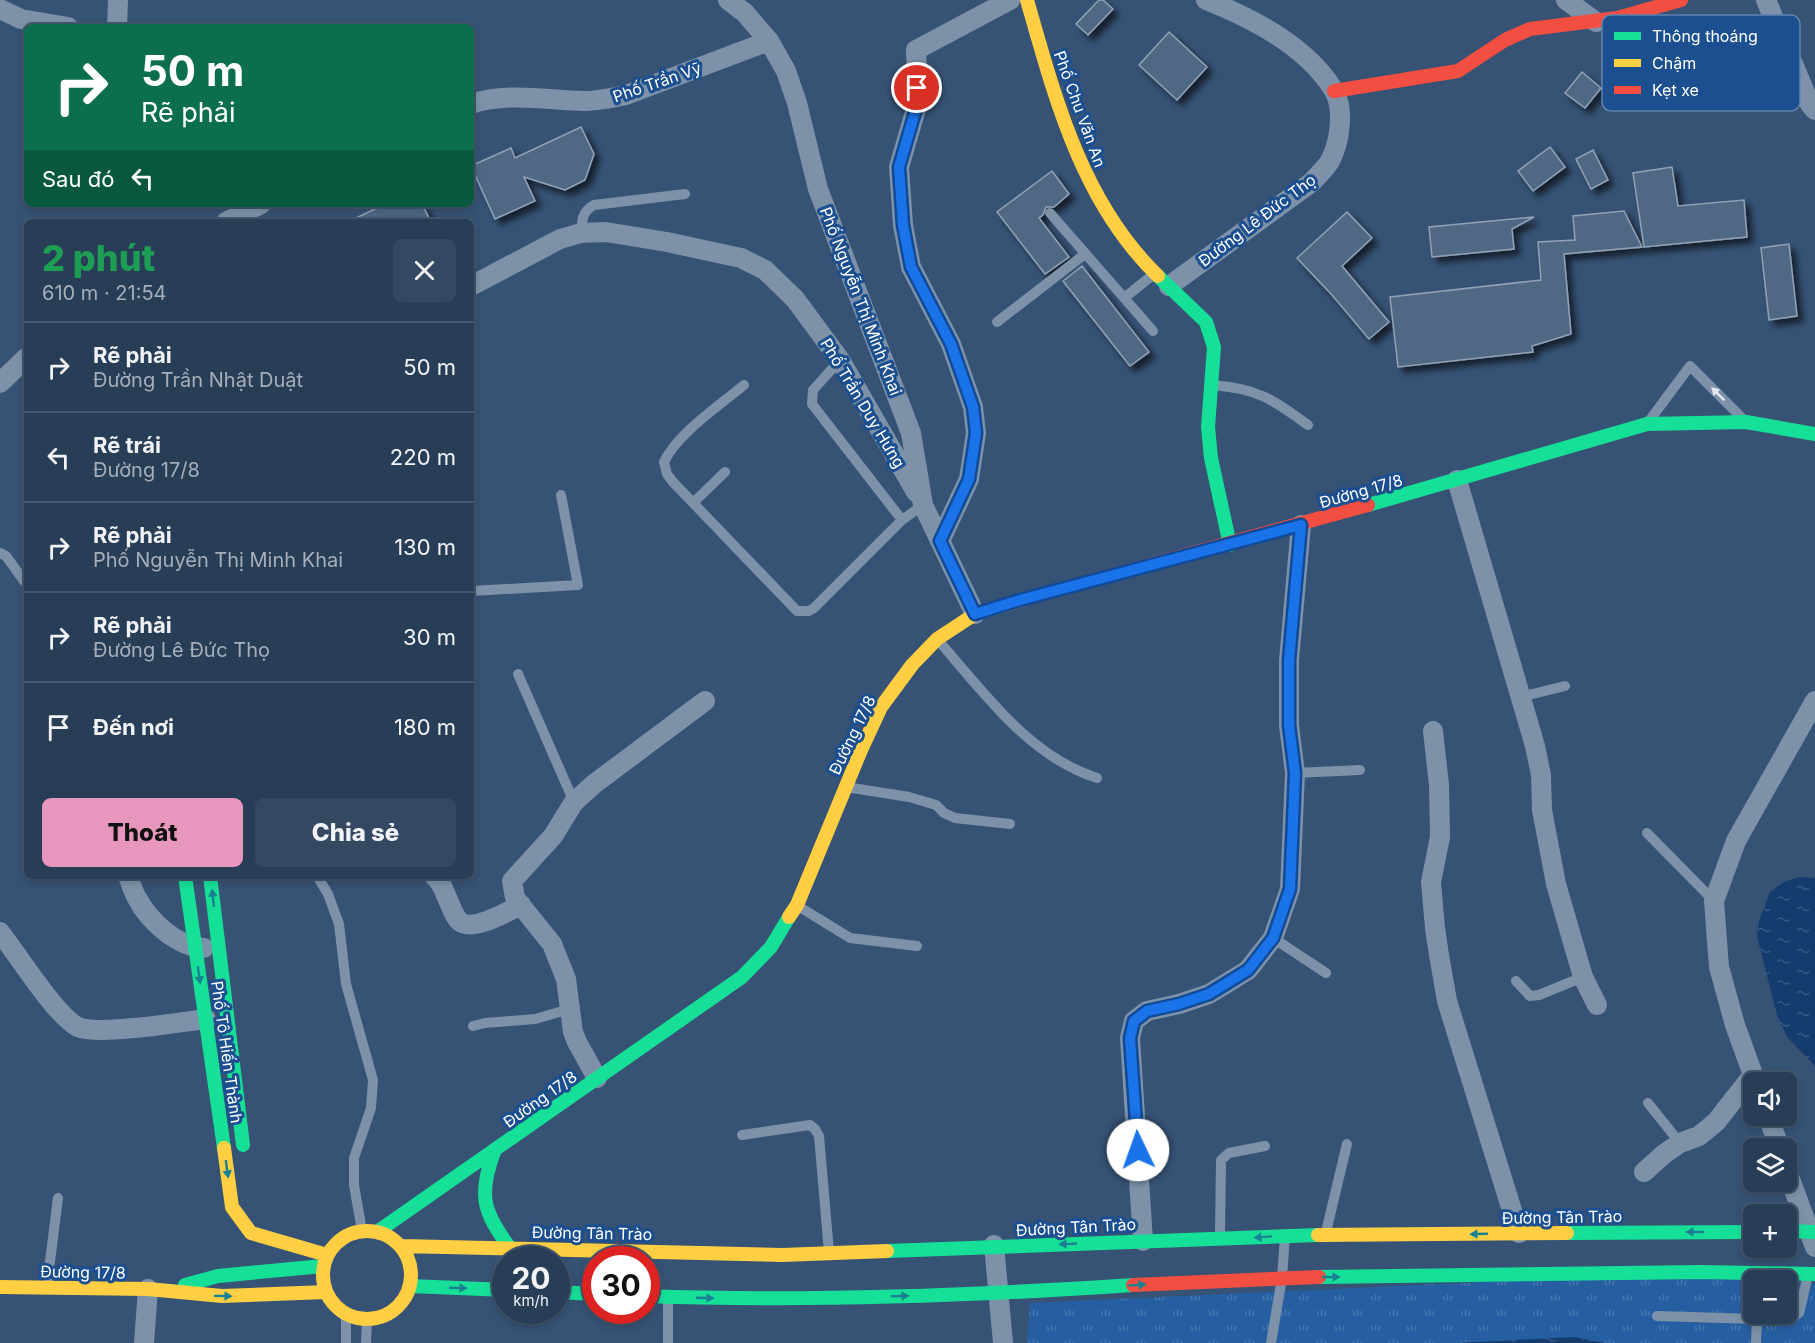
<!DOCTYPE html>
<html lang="vi">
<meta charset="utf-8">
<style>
body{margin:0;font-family:Inter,sans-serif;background:#344961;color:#f1f3f6;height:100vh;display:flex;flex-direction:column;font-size:22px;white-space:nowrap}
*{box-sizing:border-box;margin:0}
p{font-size:20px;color:#a5aeba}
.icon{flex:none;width:33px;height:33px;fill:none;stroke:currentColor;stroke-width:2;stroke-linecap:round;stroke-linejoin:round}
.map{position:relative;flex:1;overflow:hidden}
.sheet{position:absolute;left:24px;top:219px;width:450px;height:660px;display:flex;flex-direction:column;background:#283e57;border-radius:9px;box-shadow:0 3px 9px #0003,0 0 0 2px #44576d}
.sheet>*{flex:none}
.guide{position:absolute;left:24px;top:24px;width:450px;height:183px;border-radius:9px;box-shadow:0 3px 9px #0003,0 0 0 2px #44576d;background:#0b6e4f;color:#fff;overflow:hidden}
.fabs{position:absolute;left:1743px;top:1072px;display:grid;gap:12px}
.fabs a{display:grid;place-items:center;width:54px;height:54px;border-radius:9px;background:#283e57;box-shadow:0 3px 9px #0003,0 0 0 2px #44576d;font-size:30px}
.speed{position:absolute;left:492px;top:1246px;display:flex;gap:12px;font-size:30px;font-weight:700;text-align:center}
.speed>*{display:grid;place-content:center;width:78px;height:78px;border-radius:50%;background:#283e57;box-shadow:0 3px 9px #0003,0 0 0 2px #44576d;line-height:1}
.speed small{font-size:15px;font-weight:400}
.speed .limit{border:9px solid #d22;background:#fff;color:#111}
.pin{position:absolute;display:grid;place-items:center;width:51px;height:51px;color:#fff;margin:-26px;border:3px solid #fff;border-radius:50%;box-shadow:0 2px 6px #0007}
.me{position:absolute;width:66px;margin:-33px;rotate:357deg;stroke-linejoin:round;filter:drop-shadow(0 0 4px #0008)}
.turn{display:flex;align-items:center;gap:21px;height:126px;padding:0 18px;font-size:27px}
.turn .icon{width:78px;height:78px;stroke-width:2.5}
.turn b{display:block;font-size:42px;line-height:51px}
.then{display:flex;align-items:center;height:57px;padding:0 18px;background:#0003;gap:12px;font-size:22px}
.round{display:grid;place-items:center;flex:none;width:63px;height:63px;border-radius:9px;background:#344961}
.head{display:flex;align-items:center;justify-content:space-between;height:102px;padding:0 18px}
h1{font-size:36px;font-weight:800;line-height:45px;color:#1e9e55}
.primary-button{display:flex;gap:12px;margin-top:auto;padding:12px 18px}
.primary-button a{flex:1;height:69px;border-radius:9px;background:#e797bd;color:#111;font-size:24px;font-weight:800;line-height:69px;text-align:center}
.primary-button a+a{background:#344961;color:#f1f3f6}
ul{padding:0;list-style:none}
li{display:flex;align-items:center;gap:18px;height:90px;padding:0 18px;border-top:2px solid #44576d}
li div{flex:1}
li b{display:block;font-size:22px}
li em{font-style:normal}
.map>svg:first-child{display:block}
.park{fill:url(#park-tufts);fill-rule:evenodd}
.water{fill:url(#water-ripples)}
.building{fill:#506783;stroke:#92a2b6;stroke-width:1.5;filter:url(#shadow)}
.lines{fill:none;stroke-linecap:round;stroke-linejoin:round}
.lane{stroke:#7d92a8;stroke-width:10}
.street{stroke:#7d92a8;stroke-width:20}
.fast{stroke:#16e098;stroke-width:14}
.slow{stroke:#ffcf43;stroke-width:14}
.jam{stroke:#f24e42;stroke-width:14}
.oneway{fill:#e5e9ee}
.oneway2{fill:#198292}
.route-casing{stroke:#114b97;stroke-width:15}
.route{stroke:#1a73e8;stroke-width:10}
.labels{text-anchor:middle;stroke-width:6;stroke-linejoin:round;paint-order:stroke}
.street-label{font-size:16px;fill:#fff;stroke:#1b4f8f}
.key{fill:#1b4f8f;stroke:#5f84b1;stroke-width:1.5}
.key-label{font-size:16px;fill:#fff}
</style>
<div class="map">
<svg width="1815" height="1343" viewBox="0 0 1815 1343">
<defs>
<pattern id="park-tufts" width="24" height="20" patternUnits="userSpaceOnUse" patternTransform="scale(1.5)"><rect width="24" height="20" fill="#265fa1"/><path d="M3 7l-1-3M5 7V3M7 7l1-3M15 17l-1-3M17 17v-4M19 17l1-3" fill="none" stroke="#4777af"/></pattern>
<pattern id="water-ripples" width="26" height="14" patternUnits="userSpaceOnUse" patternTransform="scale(1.5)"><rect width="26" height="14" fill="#153c6e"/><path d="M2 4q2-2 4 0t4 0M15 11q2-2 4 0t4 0" fill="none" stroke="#385984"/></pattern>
<filter id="shadow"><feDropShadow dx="5.5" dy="5.5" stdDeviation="3" flood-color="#0009"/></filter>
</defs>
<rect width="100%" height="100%" fill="#365274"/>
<path class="park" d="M1700,1272L1815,1284V1343H1027L1030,1303ZM1754,1281H1786V1314H1754Z"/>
<path class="water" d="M1799,877L1815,878V1066L1787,1037L1777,1015L1757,936L1759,921L1770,892L1784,882Z
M1574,1337L1605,1343H1455Z"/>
<path class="building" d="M1099,0H1103L1113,9L1088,35L1076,24Z
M1169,32L1207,67L1177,100L1139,65Z
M1582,72L1601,88L1585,108L1565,93Z
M581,127L594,154L585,180L565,190L524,177L535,201L495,219L471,166L511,148L515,158Z
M1550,147L1565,167L1533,191L1518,171Z
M1593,150L1608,180L1591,189L1576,159Z
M1672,167L1678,206L1744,200L1747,237L1644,247L1633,173Z
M1052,171L1069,194L1054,207H1046L1043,215L1039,218L1069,257L1045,274L997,212Z
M385,204H422L429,218L420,222H348Z
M1624,211L1642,247L1564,254L1571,334L1532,346L1533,352L1398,367L1390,297L1541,280L1538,242L1575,240L1573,216Z
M1347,212L1372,238L1342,266L1389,322L1369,339L1332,295L1297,258Z
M1534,217L1512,229L1514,249L1432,257L1429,227Z
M1789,244L1797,316L1769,320L1761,248Z
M1082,266L1149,352L1130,366L1063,281Z"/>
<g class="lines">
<path class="lane" d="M1050,213L1153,331
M581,233C582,219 582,212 594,205L685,194
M1124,298L1154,274
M997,322L1085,254
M840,360L813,390L812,404L902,520
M744,385C719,406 678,433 664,462L667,474L673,482L797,611H809L814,608L902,520L923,505
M1211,385C1257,388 1272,399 1308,425
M1649,421L1690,366L1741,417
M693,503L725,472
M0,553L6,556L27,585
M471,591L578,585L561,495
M937,639C983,691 1028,756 1097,778
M518,674L574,802
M1520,697L1565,686
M1295,773L1360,770
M846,787L909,797L936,805L944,813L955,818L1010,824
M1647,833L1714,901
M317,876L328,894L339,924L346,984L373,1080L371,1108L354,1158V1185L362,1231
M798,906L850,938L917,946
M1273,938L1326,973
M1516,981L1530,996L1539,995L1583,977
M473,1026L485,1023L535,1019L570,1009
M1648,1103L1680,1143
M742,1135L810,1125L815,1129L819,1136L829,1252
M1326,1232L1347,1144
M1220,1236L1221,1160L1229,1153L1265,1146
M47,1285L58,1198
M1657,1316L1789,1320L1799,1313L1808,1275
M346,1343V1314
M366,1343L367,1319
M668,1343V1297
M1271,1343L1282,1278L1285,1236
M1756,1343L1757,1319"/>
<path class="street" d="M728,0L745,13L769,41L786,71L797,103L818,189L911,433L923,505L975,614
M1566,0L1596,22
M1766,0L1810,104L1815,110
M0,9L21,19L68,27
M117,27L118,0
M471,104C508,92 545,100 584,101C598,101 612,98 626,95L769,41
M226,222L261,204
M471,286L560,239L581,233L606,232L667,242L741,258L765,270L795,299L840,360L916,492
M1169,286L1312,182C1318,175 1326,168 1330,161C1340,142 1345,108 1333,89C1306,46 1252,18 1206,0
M0,383L27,357
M1457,480L1535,746L1541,775L1542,810L1556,884L1583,977L1597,1005
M940,541L969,479L976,433L973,407L951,344L911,267L903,225L899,167L918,102L916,50L1010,0
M1433,731L1439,785L1440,837L1431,882L1435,928L1439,955L1447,1001L1519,1233
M128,876C131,883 133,892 137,898C149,921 177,947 204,948
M434,876C442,882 444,891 448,900C451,906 454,916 459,921C472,933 508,911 521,905
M0,932C17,954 56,1016 78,1027C99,1036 180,1022 206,1019
M597,1078L577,1042L573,1032L566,979L552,944L515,898L512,881L553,836L574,802L594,784L705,701
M1756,1083L1735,1025L1719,967L1714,901L1736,841L1815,701
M1768,1116L1780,1149
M1786,1168L1815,1247
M1644,1172L1664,1154L1680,1143L1699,1136L1716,1122L1753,1075
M1143,1241L1130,1038L1134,1021L1147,1011L1179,1004L1209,994L1248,970L1273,938L1290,889L1295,773L1289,725V660L1301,525
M994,1245L1003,1343
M144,1343L148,1289"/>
<path class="fast" d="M1158,276L1206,322L1214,347L1208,427L1211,458L1230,545
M1368,505L1647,424L1746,422L1815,434
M185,876L224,1148
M210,876L243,1145
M494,1152C478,1195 483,1212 510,1248
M1786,1231L1815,1232
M377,1232L742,977L771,947L789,917
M1567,1233L1754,1232
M887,1251L1318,1235
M1319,1277L1701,1272L1815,1274
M185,1285L218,1276L323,1266
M410,1286L506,1290
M556,1292L596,1294
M646,1296C809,1302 970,1296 1133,1285"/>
<path class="slow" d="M1027,0C1055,98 1082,203 1158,276
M789,917L797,905L861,750L881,707L912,665L937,639L975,614L1025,599
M224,1148L232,1207L251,1233L327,1255
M323 1275a44 44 0 1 1 88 0a44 44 0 1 1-88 0Z
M1318,1235L1567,1233
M401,1246L782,1255L887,1251
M0,1287L148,1289L222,1296L326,1292"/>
<path class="jam" d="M1334,91L1458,71L1505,40L1530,29L1617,18L1681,0
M1025,599L1368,505
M1133,1285L1319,1277"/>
</g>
<defs><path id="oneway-solid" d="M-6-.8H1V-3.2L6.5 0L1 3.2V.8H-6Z" transform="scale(1.5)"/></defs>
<use class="oneway" href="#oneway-solid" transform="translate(1718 394) rotate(-135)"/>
<g class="oneway2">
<use href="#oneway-solid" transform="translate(213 898) rotate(-96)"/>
<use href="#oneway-solid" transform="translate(199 975) rotate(82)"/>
<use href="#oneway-solid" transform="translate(227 1169) rotate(82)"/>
<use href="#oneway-solid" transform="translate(1695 1232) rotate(180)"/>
<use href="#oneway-solid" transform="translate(1479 1234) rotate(178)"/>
<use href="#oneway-solid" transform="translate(1263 1237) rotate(176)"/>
<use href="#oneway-solid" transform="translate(1068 1244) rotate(177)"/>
<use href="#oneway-solid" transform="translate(1331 1277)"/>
<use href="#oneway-solid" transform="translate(1137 1285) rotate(-4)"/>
<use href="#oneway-solid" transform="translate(458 1288) rotate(2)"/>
<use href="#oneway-solid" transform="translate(223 1296) rotate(1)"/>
<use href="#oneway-solid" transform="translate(900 1296) rotate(-2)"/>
<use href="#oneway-solid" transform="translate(705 1298) rotate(2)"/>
</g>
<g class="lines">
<g class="route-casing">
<path id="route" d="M917,88L918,102L899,167L903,225L911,267L951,344L973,407L976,433L969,479L940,541L975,614L1020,600L1301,525L1289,660V725L1295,773L1290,889L1273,938L1248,970L1209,994L1179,1004L1147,1011L1134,1021L1130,1038L1138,1150"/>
</g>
<use href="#route" class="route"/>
</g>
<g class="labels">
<g class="street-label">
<text transform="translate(657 82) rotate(-19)" y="6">Phố Trần Vỹ</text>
<text transform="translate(1080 109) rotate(70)" y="6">Phố Chu Văn An</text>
<text transform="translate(1257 220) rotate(-37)" y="6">Đường Lê Đức Thọ</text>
<text transform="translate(861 301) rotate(69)" y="6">Phố Nguyễn Thị Minh Khai</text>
<text transform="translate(863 403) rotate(59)" y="6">Phố Trần Duy Hưng</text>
<text transform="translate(1361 491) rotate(-16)" y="6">Đường 17/8</text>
<text transform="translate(852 735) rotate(-64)" y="6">Đường 17/8</text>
<text transform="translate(227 1052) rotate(82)" y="6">Phố Tô Hiến Thành</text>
<text transform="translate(540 1099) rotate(-35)" y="6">Đường 17/8</text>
<text transform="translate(1562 1217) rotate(-1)" y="6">Đường Tân Trào</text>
<text transform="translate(1076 1227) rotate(-3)" y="6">Đường Tân Trào</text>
<text transform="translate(592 1233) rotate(1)" y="6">Đường Tân Trào</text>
<text transform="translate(83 1272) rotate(1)" y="6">Đường 17/8</text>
</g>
</g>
<rect x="1602" y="15" width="198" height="96" rx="9" class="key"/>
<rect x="1614" y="32" width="27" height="8" fill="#16e098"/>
<rect x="1614" y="59" width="27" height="8" fill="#ffcf43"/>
<rect x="1614" y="86" width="27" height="8" fill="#f24e42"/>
<g class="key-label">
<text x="1652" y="42">Thông thoáng</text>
<text x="1652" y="69">Chậm</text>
<text x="1652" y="96">Kẹt xe</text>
</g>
</svg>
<div class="fabs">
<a><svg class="icon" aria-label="sound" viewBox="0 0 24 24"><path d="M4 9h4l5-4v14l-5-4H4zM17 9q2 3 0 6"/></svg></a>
<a><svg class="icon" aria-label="layers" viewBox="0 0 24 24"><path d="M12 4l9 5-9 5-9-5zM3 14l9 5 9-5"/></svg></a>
<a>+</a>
<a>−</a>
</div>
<div class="speed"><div>20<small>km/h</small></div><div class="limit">30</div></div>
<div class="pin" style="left:917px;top:88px;background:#d93025"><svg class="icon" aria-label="arrive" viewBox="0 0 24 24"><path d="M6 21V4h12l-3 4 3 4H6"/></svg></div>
<svg class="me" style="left:1138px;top:1150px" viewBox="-20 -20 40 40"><circle r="19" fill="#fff"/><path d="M0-13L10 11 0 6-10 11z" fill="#1a73e8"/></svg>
<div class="guide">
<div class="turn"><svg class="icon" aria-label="right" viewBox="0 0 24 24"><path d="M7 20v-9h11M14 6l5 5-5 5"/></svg><div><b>50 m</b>Rẽ phải</div></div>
<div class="then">Sau đó<svg class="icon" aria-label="left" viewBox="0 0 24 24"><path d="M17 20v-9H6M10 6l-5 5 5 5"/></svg></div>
</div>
<section class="sheet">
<div class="head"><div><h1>2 phút</h1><p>610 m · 21:54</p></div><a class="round"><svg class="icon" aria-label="close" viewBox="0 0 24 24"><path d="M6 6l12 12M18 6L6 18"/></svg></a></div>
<ul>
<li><svg class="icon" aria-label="right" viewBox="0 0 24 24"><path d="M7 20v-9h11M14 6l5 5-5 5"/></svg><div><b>Rẽ phải</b><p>Đường Trần Nhật Duật</p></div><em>50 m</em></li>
<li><svg class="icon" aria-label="left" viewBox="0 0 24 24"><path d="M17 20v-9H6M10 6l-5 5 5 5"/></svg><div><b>Rẽ trái</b><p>Đường 17/8</p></div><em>220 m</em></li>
<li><svg class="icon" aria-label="right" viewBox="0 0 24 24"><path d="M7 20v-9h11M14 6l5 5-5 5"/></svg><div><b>Rẽ phải</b><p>Phố Nguyễn Thị Minh Khai</p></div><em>130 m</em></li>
<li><svg class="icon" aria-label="right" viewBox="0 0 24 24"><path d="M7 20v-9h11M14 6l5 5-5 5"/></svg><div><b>Rẽ phải</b><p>Đường Lê Đức Thọ</p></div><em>30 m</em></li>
<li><svg class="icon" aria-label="arrive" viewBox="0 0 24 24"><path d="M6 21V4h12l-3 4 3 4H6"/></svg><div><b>Đến nơi</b></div><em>180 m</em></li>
</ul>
<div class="primary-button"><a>Thoát</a><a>Chia sẻ</a></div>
</section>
</div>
